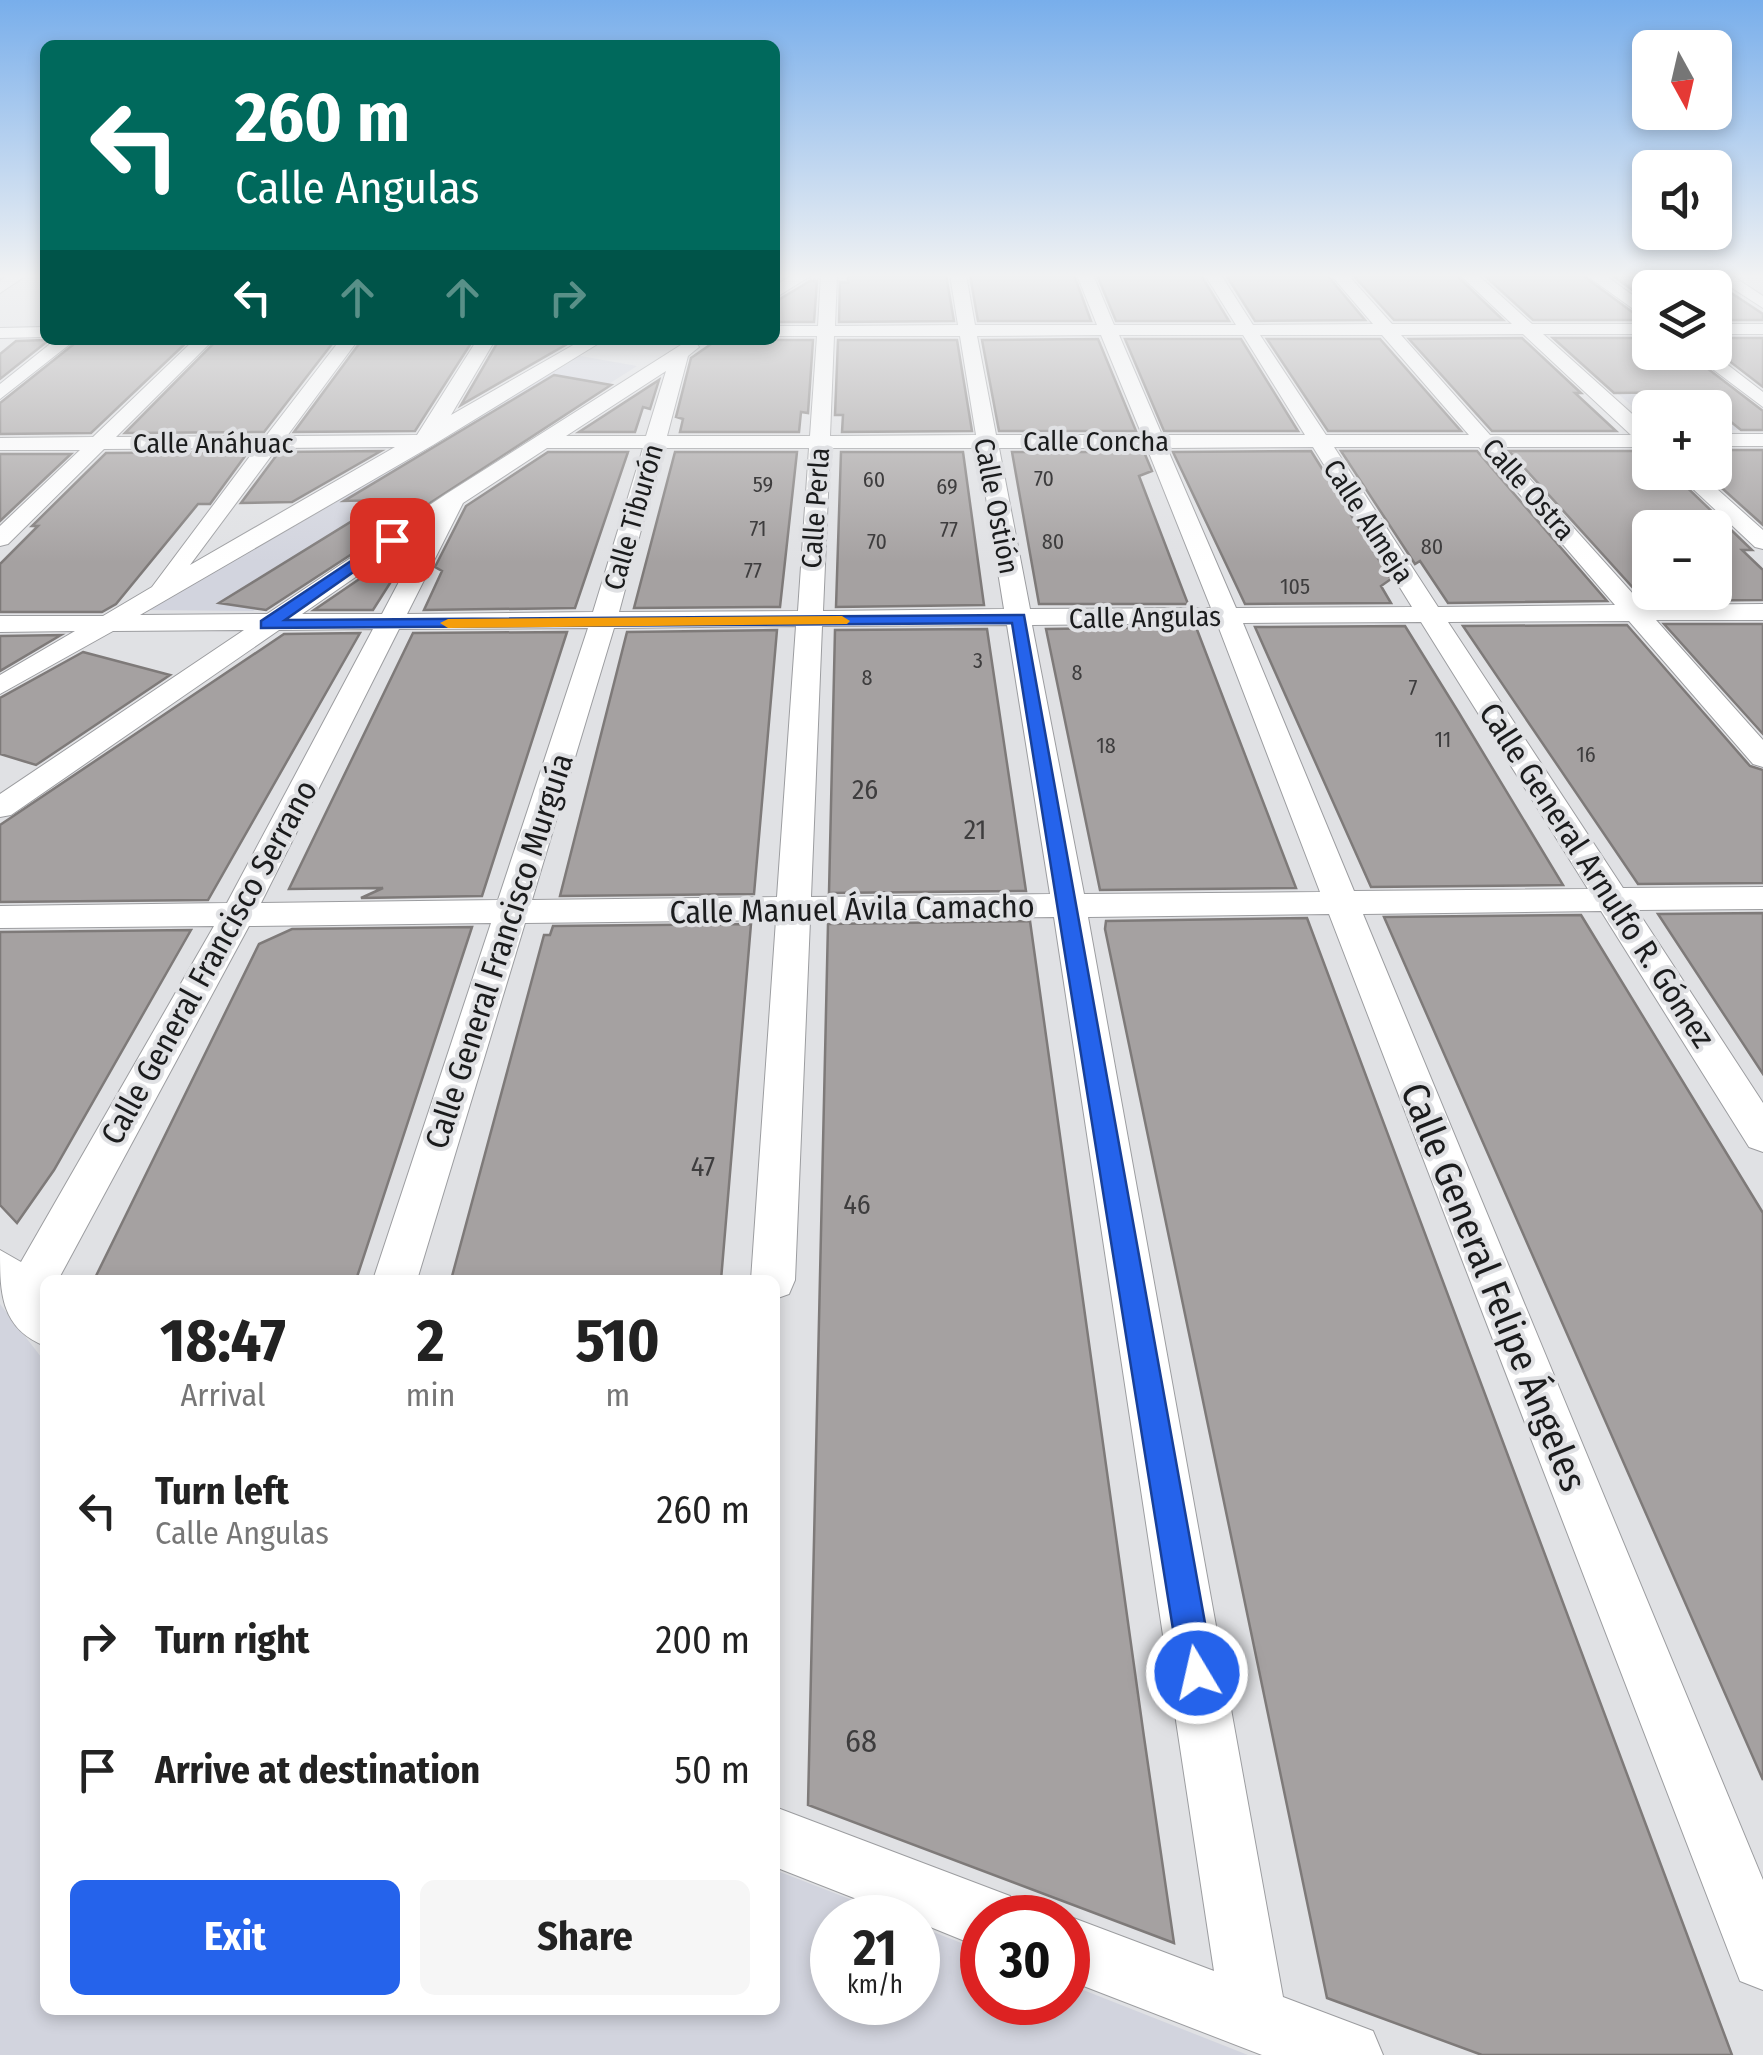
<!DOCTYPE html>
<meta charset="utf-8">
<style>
body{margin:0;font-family:"Fira Sans Condensed",sans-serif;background:#f6f6f6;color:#222;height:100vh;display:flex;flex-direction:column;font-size:38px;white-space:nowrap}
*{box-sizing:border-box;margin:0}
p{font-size:32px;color:#767676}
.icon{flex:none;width:55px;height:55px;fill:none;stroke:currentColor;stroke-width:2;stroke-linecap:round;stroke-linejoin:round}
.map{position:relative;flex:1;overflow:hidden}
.details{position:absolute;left:40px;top:1275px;width:740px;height:740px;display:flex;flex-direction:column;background:#fff;border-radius:15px;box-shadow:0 5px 15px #0003}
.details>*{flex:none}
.banner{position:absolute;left:40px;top:40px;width:740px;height:305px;border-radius:15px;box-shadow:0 5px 15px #0003;background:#00695c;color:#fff;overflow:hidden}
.needle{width:65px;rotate:172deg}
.fabs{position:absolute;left:1632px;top:30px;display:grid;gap:20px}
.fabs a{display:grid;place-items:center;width:100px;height:100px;border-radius:15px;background:#fff;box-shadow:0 5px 15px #0003;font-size:50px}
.speed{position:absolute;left:810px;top:1895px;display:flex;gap:20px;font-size:50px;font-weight:700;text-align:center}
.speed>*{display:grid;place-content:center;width:130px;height:130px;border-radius:50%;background:#fff;box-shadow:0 5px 15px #0003;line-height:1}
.speed small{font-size:25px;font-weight:400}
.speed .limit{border:15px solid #d22;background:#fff;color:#111}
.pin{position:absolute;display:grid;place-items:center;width:85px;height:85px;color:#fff;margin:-42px;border-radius:20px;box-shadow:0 5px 15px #0006}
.me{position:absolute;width:110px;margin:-55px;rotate:351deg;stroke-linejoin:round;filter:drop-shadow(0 0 8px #0008)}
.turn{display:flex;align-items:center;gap:35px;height:210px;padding:0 30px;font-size:45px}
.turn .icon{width:130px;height:130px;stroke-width:2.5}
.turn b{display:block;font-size:70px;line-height:85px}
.lanes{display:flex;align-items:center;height:95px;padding:0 30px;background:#0003;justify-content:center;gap:50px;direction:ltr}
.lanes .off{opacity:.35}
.eta{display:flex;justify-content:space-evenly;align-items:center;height:170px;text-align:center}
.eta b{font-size:60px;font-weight:700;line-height:70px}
.cta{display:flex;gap:20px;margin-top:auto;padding:20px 30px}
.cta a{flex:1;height:115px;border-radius:15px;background:#2563eb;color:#fff;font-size:40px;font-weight:700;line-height:115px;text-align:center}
.cta a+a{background:#f6f6f6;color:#222}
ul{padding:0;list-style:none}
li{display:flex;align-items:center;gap:30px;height:130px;padding:0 30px}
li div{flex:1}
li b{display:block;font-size:38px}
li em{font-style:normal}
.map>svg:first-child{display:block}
.built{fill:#d2d4de}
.building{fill:#a5a1a1;stroke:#7e7a79;stroke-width:2.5;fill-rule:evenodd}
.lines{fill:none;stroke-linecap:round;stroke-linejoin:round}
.minor-casing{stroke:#9c9da0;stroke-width:2}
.minor{fill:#fff;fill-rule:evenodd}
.route{fill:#2563eb;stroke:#184099;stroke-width:2.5}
.slow{fill:#f59e0b}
.labels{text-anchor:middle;stroke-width:8;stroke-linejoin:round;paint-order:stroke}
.far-number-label{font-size:22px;fill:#3e3d3e}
.far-street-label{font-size:28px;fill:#1b1c1d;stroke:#e0e1e4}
.number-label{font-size:28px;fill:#3e3d3e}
.street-label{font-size:32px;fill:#1b1c1d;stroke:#e0e1e4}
.near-number-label{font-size:32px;fill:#3e3d3e}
.near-street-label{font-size:38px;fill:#1b1c1d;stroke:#e0e1e4}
</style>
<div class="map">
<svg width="1763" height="2055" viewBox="0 0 1763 2055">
<rect width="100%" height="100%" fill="#e0e1e4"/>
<path class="built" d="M575,355L637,366L253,611L142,610Z
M1574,355H1680L1763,418V430H1715V408H1650V422Z
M0,1304L45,1362V2010H775V1870L896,1917L832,1918V2002H918V1926L982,1951V2002H1068V1984L1248,2055H0Z"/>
<path class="building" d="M848,275H946L954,321L839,322L840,282L848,283Z
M970,275H1074L1091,321H978Z
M1097,275H1201L1229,321H1116Z
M1226,275H1327L1365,320L1255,321Z
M1353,275H1456L1503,320H1394Z
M1484,275H1582L1643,320H1533Z
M1612,275H1704L1763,314V320H1715V288H1650V303Z
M810,281H817L814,322H775V302Z
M1522,338L1581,393H1575L1616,431H1492L1409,339Z
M1553,338H1650V352H1686L1763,411V430H1741L1694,392L1614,393Z
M1715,338H1763V387L1715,350Z
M1098,339L1136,431H999L982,340Z
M1125,339H1241L1298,431H1164Z
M1267,339H1380L1461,431H1328Z
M47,340H49L0,379V354L16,341Z
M79,340H189L91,433L0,434V403Z
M217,340H335L264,432L125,433Z
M362,340H473L415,431L294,432Z
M499,340H574L461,405Z
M717,340H813L808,413L801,412L799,432H680L683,419L676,417L691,358Z
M838,340H957L972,431L842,432L843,415H835Z
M554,375L611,385L266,610L219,603L386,500L344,501Z
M659,380L650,409L643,407L635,432H579Z
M1715,450H1763V525L1704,472H1715Z
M381,451L292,502L241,503L279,452Z
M1311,451L1391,579L1381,586L1391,603L1245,604L1173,452Z
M1341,451H1477L1607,601L1448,603L1420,561L1415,564Z
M1509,451H1636L1650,464V472H1671L1752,550H1742L1763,570V600L1645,601ZM1650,528H1715V592H1650Z
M248,452L210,504H198L116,604L102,612H0V564L38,526H32L106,453Z
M548,452H628L575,608L424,610L442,571L435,567L466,506Z
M675,452H797L780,607L634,608Z
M841,452H963L984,605L836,607Z
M1012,452H1144L1152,471L1139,476L1188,604H1039Z
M0,454H71L0,521Z
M418,539L373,610H314Z
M1664,624H1763V734Z
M1627,625L1750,766L1763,770V883L1638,884L1463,626Z
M1405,626L1459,713L1563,885L1371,887L1255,627Z
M1196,627L1296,888L1100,890L1046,629Z
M987,629L1026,891L829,893L835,630Z
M777,630L754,894L560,896L627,632Z
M567,632L482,896L361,898L383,888L289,889L413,633Z
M360,633L208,900L0,902V825L284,634Z
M61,635L0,671V636Z
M83,652L170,675L36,765L0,754V698Z
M1763,913V1074L1658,914Z
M1581,915L1763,1213V1780L1384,917Z
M1307,918L1646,1825L1732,2055H1482L1327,1998L1105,929L1106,921Z
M1030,921L1144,1737L1174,1943L808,1805L828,924Z
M751,924L721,1280H451L544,935H550L553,926Z
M472,927L356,1280H94L259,944L292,929Z
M191,930L54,1170L17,1223L0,1205V932Z"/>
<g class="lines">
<g class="minor-casing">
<path id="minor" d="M8,275H27L0,293V281Z
M792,275H812L775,298V286Z
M821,275H837L835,326L958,325L950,275H966L975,325H1097L1077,275H1093L1114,325H1236L1205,275H1221L1253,325L1373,324L1331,275H1348L1392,324H1512L1460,275H1478L1532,324H1650V334H1543L1650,430V447H1501L1643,605L1763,604V620H1656L1763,740V767L1753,764L1629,621L1448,622L1623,888L1763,887V909L1637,910L1763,1103V1152L1749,1147L1601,911L1363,914L1763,1880V1990L1740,1981L1731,1958L1329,914L1088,917L1283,1997L1373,2031L1383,2055H1262L1068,1980V1918H1064L1068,1916L1214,1971L1054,917L810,920L795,1280L789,1294L775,1299V1280H751L776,920L525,923L417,1280H373L491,923L249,926L58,1280H45V1346C0,1328 0,1292 0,1250L21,1262L214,926L0,928V906L227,903L373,629L279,630L11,815L0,817V794L244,630L113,631L0,694V675L75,631L0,632V616H103L152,587L256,448L104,449L8,544L0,546V526L80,450H0V438L93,437L194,340H213L116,437L266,436L340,340H358L287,436L417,435L477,340H495L451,415L582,340H604L433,445L140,615L267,614L446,494L684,343H696L699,347L688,356L667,436H810L817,336H775V326H818ZM1523,334L1631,435H1490L1401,335ZM1101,335L1142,435H996L977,336ZM1119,335H1243L1305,435H1162ZM1260,335H1382L1469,435H1326ZM834,336H960L976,435L830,436ZM666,371L646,436H566ZM395,447L190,565L277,448ZM1313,447L1412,607L1236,608L1167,448ZM1334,447H1479L1615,605L1438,607ZM547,448H643L593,612L407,614L463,503ZM663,448H809L798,611L619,612ZM830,448H978L1004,609L823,611ZM999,448H1147L1211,608L1030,609ZM428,527L382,614H302ZM1421,622L1588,889L1354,891L1243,623ZM1217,623L1320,892L1084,894L1032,625ZM1007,625L1050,894L811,897L822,626ZM796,626L777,897L532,900L614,628ZM588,628L498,900L261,903L399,629Z
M1586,275H1605L1650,308V321Z
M1712,275H1731L1763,296V308Z
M1715,324H1763V334H1715Z
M45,327V337L0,338V328Z
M55,340H75L0,399V384Z
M1690,352H1711L1763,392V407Z
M1715,434H1763V446H1715Z
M1675,472H1698L1763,530V549L1755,547Z
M775,1807L1010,1896L1019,1918H982V1948L918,1922V1918H905L775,1867Z"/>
</g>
<use href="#minor" class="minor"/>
</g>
<linearGradient id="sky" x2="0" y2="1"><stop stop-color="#78aeeb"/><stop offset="0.49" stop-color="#f1f2f3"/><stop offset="1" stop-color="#f1f2f3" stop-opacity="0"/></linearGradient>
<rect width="1763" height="563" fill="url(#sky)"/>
<path class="route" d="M387,537L399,540L285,620L1024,615L1214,1673L1209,1685L1197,1690L1185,1685L1180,1673L1012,623L261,628V621Z"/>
<path class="slow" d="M842,616L850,621L847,624L448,628L440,623L448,619Z"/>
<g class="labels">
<g class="far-number-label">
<text x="1044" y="486">70</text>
<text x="874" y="487">60</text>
<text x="763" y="492">59</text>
<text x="947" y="494">69</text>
<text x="758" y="536">71</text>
<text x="949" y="537">77</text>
<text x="877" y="549">70</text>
<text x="1053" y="549">80</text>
<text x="1432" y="554">80</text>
<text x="753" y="578">77</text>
<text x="1295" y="594">105</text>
<text x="978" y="668">3</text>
<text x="1077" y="680">8</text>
<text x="867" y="685">8</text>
<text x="1413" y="695">7</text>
<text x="1443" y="747">11</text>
<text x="1106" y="753">18</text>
<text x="1586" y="762">16</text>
</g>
<g class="far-street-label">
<text x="1096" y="451">Calle Concha</text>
<text x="213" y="453">Calle Anáhuac</text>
<text transform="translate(1529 489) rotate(49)" y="10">Calle Ostra</text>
<text transform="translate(997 506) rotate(79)" y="10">Calle Ostión</text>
<text transform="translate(815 508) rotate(-86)" y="10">Calle Perla</text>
<text transform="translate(633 517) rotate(-74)" y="10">Calle Tiburón</text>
<text transform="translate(1369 521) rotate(57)" y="10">Calle Almeja</text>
<text transform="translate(1145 617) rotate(-1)" y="10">Calle Angulas</text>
</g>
<g class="number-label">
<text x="865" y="799">26</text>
<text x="975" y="839">21</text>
<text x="703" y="1176">47</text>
<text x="857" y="1214">46</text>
</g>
<g class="street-label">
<text transform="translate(1597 875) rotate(57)" y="11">Calle General Arnulfo R. Gómez</text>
<text transform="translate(852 909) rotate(-1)" y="11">Calle Manuel Ávila Camacho</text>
<text transform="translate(499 951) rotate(-72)" y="11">Calle General Francisco Murguía</text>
<text transform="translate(209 962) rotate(-61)" y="11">Calle General Francisco Serrano</text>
</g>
<g class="near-number-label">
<text x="861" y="1752">68</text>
</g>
<g class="near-street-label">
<text transform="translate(1494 1287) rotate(68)" y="13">Calle General Felipe Ángeles</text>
</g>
</g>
</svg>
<div class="fabs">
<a><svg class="needle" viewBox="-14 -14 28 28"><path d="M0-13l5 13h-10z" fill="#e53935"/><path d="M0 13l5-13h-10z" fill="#767676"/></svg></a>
<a><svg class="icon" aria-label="sound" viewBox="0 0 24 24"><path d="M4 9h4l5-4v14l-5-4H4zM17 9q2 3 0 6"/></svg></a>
<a><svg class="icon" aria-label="layers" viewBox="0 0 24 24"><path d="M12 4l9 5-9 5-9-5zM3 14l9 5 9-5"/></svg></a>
<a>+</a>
<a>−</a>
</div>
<div class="speed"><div>21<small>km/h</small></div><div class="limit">30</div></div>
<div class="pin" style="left:392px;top:540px;background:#d93025"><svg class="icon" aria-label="arrive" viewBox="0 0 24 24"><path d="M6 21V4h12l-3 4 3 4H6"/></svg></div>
<svg class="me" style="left:1197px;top:1673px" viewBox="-20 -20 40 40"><circle r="17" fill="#2563eb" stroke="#fff" stroke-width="3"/><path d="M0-11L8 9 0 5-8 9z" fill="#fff"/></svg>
<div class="banner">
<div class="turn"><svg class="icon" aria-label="left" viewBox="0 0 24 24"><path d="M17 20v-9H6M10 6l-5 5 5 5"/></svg><div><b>260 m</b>Calle Angulas</div></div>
<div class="lanes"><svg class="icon" aria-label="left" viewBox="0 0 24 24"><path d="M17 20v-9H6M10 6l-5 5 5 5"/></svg><svg class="icon off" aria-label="ahead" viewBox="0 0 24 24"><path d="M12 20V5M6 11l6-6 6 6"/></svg><svg class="icon off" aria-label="ahead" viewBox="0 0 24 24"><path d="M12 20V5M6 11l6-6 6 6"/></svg><svg class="icon off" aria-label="right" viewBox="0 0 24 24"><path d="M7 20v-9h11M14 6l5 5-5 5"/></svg></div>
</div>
<section class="details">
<div class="eta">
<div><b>18:47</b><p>Arrival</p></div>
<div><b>2</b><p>min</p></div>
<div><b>510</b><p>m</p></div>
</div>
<ul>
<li><svg class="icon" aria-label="left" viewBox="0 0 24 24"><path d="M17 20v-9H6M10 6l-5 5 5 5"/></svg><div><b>Turn left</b><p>Calle Angulas</p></div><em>260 m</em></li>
<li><svg class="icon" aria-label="right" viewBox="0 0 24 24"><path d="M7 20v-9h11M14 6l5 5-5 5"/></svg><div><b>Turn right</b></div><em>200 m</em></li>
<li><svg class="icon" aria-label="arrive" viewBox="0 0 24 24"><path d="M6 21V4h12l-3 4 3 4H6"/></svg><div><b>Arrive at destination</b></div><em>50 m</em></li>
</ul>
<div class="cta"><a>Exit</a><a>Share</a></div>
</section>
</div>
